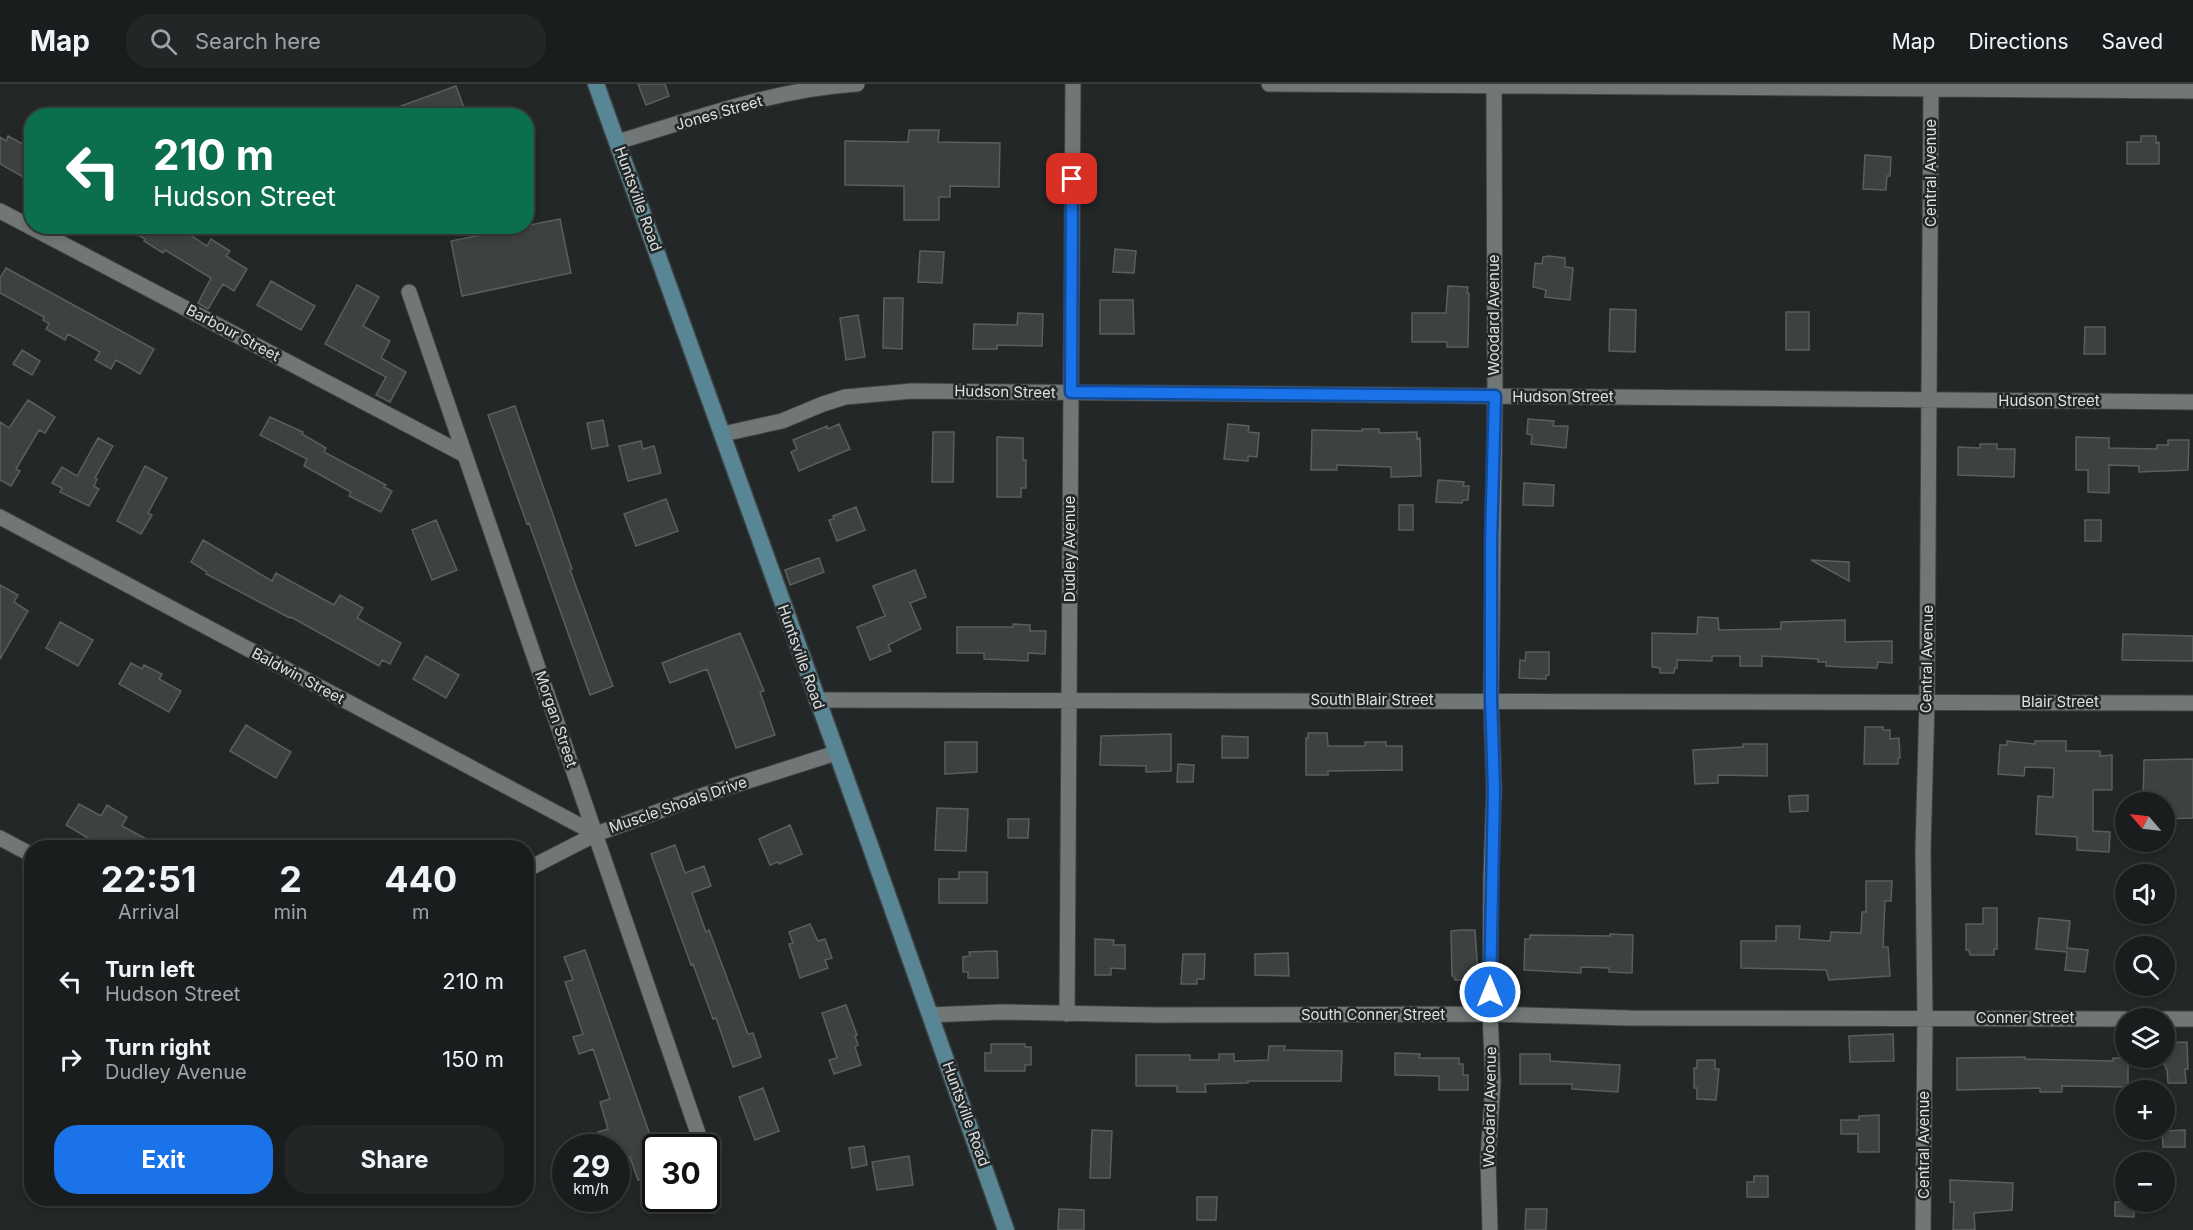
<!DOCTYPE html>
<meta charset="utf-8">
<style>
body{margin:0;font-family:Inter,sans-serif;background:#232626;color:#f1f3f6;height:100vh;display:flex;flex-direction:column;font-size:22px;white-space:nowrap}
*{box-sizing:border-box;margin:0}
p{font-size:20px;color:#9fa2a4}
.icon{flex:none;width:33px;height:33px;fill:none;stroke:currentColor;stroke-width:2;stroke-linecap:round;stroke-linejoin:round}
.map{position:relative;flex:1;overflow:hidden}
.side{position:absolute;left:24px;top:756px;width:510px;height:366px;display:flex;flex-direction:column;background:#1a1d1d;border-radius:24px;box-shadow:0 3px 9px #0003,0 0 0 2px #383b3b}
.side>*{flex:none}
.banner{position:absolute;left:24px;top:24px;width:510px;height:126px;border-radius:24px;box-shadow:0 3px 9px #0003,0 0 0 2px #383b3b;background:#0b6e4f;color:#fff;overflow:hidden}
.needle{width:39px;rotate:298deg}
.buttons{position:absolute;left:2115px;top:708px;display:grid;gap:12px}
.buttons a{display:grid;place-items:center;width:60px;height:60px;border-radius:50%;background:#1a1d1d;box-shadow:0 3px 9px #0003,0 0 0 2px #383b3b;font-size:30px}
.speed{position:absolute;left:552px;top:1050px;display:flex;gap:12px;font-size:30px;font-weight:700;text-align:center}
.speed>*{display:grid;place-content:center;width:78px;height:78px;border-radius:50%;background:#1a1d1d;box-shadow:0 3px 9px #0003,0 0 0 2px #383b3b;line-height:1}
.speed small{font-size:15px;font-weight:400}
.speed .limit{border:3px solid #111;border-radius:9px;background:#fff;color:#111}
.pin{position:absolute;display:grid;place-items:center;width:51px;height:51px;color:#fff;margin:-26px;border-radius:12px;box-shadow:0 3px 9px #0006}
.me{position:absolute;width:66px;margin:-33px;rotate:0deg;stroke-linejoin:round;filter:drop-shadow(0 0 4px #0008)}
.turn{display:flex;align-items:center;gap:21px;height:126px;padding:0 30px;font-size:27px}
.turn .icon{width:78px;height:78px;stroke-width:2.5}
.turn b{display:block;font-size:42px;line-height:51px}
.eta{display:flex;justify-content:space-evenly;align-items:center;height:102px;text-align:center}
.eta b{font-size:36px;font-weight:700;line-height:42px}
.action{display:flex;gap:12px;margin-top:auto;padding:12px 30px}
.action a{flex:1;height:69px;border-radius:24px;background:#1a73e8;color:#fff;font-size:24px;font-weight:700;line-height:69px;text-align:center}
.action a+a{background:#232626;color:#f1f3f6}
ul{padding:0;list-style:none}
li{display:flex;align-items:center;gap:18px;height:78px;padding:0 30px}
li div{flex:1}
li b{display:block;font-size:22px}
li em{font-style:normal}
header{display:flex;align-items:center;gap:36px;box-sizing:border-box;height:84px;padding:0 30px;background:#1a1d1d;border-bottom:2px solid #383b3b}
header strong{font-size:28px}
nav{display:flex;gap:33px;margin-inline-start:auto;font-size:21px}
.search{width:420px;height:54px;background:#232626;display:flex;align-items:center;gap:15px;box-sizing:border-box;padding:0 21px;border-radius:24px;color:#9fa2a4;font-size:22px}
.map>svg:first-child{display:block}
.building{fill:#3d4240;stroke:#5a5f5d;stroke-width:1.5}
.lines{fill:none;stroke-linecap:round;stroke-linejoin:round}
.minor-casing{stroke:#3e4242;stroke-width:17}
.secondary-casing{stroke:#3e4242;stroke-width:19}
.minor{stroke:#717777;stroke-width:15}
.secondary{stroke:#598695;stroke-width:16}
.route-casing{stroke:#114b97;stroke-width:15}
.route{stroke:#1a73e8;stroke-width:10}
.labels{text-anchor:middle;stroke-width:5;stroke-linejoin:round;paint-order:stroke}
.street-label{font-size:15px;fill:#dde0e0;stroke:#232727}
</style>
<header>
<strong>Map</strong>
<div class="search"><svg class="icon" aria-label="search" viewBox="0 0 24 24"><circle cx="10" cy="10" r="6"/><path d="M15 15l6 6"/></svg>Search here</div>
<nav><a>Map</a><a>Directions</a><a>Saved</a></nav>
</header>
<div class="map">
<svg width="2193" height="1146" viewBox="0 0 2193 1146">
<rect width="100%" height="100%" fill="#232727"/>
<path class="building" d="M638,0H665L669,12L646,21Z
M456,2L467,32H379V30Z
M909,46H939L938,58L1000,59L999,103L950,102V113H939V136H904V102L845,101V57L908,58Z
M8,52L32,65V98L0,80V53L6,57Z
M2141,52H2156V59L2159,58V80H2127V58H2141Z
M1865,71L1891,73L1890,92H1887L1886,106L1863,105Z
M560,135L571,189L462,212L451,157Z
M123,142H177L207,162L211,155L230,167L226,172L247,185L234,207L223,200L208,225L198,219L211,194L165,166L163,169L144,157L145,155Z
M1115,165L1136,167L1134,189L1113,188Z
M920,167L944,168L942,199L918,198Z
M1549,172L1565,174V183L1573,184L1570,216L1545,213L1546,206L1533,203L1535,179L1542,180L1543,173Z
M6,184L154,265L140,290L116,276L111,285L95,276L100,268L68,250L65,256L46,245L49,240L43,236L44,233L0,209V194Z
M271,197L315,222L301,246L257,221Z
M357,201L379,213L363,242L390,257L381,274L406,288L390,318L376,311L386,293L325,260Z
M1448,202L1468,203L1467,209H1469L1468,263H1447V258H1412V229H1446Z
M884,214H903L902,265L883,264Z
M1100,216H1133L1134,250H1100Z
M1610,225L1636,226L1635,268L1609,267Z
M1786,228H1809V266H1786Z
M1018,229L1043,230L1042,262L997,261V265H973L974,240L1017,241Z
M858,231L865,273L846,276L840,234Z
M2085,243H2105V270H2084Z
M22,266L40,277L32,291L13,280Z
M28,316L55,333L45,349L39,346L16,385L20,387L11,402L0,396V338L9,344Z
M515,322L572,485L570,486L613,602L590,611L529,439L527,440L488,331Z
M270,333L303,348L302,350L326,364L324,368L386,401L384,403L392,407L381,428L349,412L351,408L304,382L307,375L260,351Z
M1528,335L1554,337L1553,342H1568L1566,364L1531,360L1532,351L1527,350Z
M603,336L608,362L592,365L587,339Z
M839,340L850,365L799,387L791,368L797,365L793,356L827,342L828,345Z
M1228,340L1249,342L1248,348L1259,349L1257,373L1248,372V377L1224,375Z
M1362,345H1379V349L1417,348V355L1420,354L1421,392L1391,393V383L1337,381V386H1311L1312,346L1362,347Z
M933,348H954L953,398H932Z
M997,353L1023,354V376H1026V404H1021V413H997Z
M2076,353L2109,354V364L2157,365V361H2168V356H2189L2188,386L2139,388V382L2109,381V409L2088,408V386H2076Z
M98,354L113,362L95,394L97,395L94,402L99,405L89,422L60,408L62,404L52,399L62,383L77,392Z
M641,357L643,365L654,362L661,389L628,397L619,362Z
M1980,360H1997V365H2015L2014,393L1958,391V363L1980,364Z
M145,382L167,394L148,429L152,431L141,450L117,437Z
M1438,396L1464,398L1463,402H1469L1468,416H1463L1462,419L1436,418Z
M1524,399L1554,401L1553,422L1523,421Z
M666,415L678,447L636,462L624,430Z
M1399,421H1413V446H1399Z
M856,423L865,446L837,457L829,436L834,435L833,432Z
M436,436L457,486L432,496L412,446Z
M2085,436H2101V457H2085Z
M203,456L272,497L276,489L334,521L340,511L363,524L357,534L401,559L390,580L382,576L379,582L291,533L290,534L206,490L207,488L191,478Z
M819,474L824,488L790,501L785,486Z
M1811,476L1849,478V497Z
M915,486L926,513L910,519L921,545L888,561L891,567L870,576L857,543L885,532L873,502Z
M0,501L18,511L14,518L28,527L0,575Z
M1698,533L1718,534L1719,546L1781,545V538L1845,536V558L1892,557V579L1878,578L1877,584L1844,583L1826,582V578H1818V575L1762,572V582H1740V572H1712V577L1677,576V584H1675L1674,589H1660V584L1652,583V549L1697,550Z
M60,538L93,556L78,582L46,564Z
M1013,540L1030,541V547H1046L1045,570L1028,569V577L984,575V569H957V543H1013Z
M740,549L764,607L760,608L775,651L736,664L707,585L670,599L662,579Z
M2123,550L2193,552V577L2122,576Z
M1526,568H1549V591H1546V595L1519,594L1520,576L1525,577Z
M426,572L459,591L446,614L413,595Z
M131,579L142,585L144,581L162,590L159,595L181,607L169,628L119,600Z
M246,641L291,668L276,694L230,667Z
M1865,643H1883V646H1890V655L1899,654L1900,674H1898V680H1864Z
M1308,649H1327L1328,662H1365V658H1386V662H1402V686L1328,687V691H1306V654H1308Z
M1171,650V687L1146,688V682L1100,681L1101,652Z
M1222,652L1248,653V674H1222Z
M2007,657L2035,660V657H2066V667H2100V672L2112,671V706H2093V747L2110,748L2109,768L2077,766V753L2036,750L2038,712L2053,713L2054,684L2025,683L2024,692L1998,690L2000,661H2007Z
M945,658H977V688L945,690Z
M1743,660H1767V692L1718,691V699L1695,700L1693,666L1743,663Z
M2193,675V734L2164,735V718H2143L2144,676Z
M1178,680L1194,681L1193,698H1177Z
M1808,711V727L1790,728L1789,712Z
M79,720L101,732L107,721L127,733L122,742L163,764H105L66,741Z
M937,724L968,725L966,767L935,766Z
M1008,735H1029L1028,754H1008Z
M790,741L802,770L779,780L778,778L770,781L759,755Z
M675,761L685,789L704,782L711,802L692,809L706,848L709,846L748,950L753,949L761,973L733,983L716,934L713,935L693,880L691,881L651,770Z
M959,788H987V819H939V795H959Z
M1866,797H1892L1891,817H1885L1883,863H1888L1890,892L1829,896L1826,886L1741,884V857H1776V842H1800L1799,855L1830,857L1831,848L1861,849L1862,828H1866Z
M1983,824H1997V865H1994V871H1970L1969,866H1966V840H1983Z
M2039,834L2070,837L2067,864L2088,866L2085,888L2065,886L2067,868L2036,865Z
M810,840L818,857L825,855L832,874L825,876L828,884L800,894L789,860L793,859L789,848Z
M1461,846H1475L1478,891H1476V896H1455L1454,892H1452L1451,847Z
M1610,850L1633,851L1632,889L1609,888V884L1581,883V889L1524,886L1525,855H1530V851L1610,852Z
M1095,855L1114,856L1113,861H1125V885L1111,884V891H1095Z
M585,866L656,1068V1090L638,1096L630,1073L616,1078V1064H604L598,1048L608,1045L600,1018L610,1015L593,965L579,970L573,953L583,950L565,898L573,896L564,873Z
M997,867L998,894H968V888H963V873L970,872L969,868Z
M1288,869L1289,892L1255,891V870Z
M1183,870H1205L1204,895H1197V900H1181Z
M846,921L857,951L855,952L858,961L855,963L861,981L834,990L829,976L837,974L822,929Z
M1893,950L1894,977L1850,978L1849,952Z
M2187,958L2188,985H2185L2186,999H2168L2167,986L2164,980L2165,959Z
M991,960H1025V963H1031V981H1025V987H985V969H991Z
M1269,962H1285L1284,966L1342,967L1341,997H1248V999L1205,1000L1206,1008H1177V1002H1136V971H1190V976H1219V970H1234V977L1268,976Z
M1395,969L1420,970L1419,974H1459V980H1463V991H1468V1006H1439V992L1395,991Z
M1520,970H1550V977L1620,981L1618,1008L1572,1005V1000H1520Z
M2025,973V975L2113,977V974H2128V1003L2062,1002V1008H2040V1004L1957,1006V974Z
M1697,976H1715V985H1719L1716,1016L1697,1015V1004H1694V984H1697Z
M763,1004L779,1047L755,1056L739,1013Z
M1879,1031V1068H1858V1050H1841V1036H1859V1032Z
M1092,1046L1112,1047L1110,1094H1090Z
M2185,1046V1063H2163L2162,1047Z
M864,1062L867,1081L852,1084L849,1064Z
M909,1072L913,1101L877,1106L872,1078Z
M1754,1092H1768V1113H1747V1098H1754Z
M1950,1096L2013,1099L2012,1126L1974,1129L1975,1146H1953L1954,1118H1950Z
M1197,1113H1217L1216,1136H1197Z
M2115,1118H2134V1133L2115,1132Z
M1059,1125L1084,1126V1146H1058Z
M1526,1125H1547L1546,1146H1525Z"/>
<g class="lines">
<g class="minor-casing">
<path id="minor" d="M1269,0L2193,7
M617,58C695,35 775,5 857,0
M0,127L465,371
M409,208L702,1061
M723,350L782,337L823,320L845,313L912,307L2193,318
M0,433L596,750
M816,616L2193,619
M0,754L32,771
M526,786L596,750L704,711L836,669
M1067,930L1073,0
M930,931L1001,928L1155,931L1490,930L1630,934L2126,935
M2164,935H2193
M1490,1146L1488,1075L1493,998L1490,930L1491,795L1494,705L1491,616L1495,312L1494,0
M1923,1146L1925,934L1923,767L1927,617L1931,5"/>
</g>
<g class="secondary-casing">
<path id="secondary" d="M596,0L866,750L1006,1146"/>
</g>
<use href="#minor" class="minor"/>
<use href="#secondary" class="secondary"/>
</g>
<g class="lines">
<g class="route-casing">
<path id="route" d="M1072,95L1071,308L1495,312L1491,457V616L1494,705L1490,908"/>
</g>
<use href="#route" class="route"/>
</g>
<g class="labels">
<g class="street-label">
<text transform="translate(719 29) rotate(-16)" y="5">Jones Street</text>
<text transform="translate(1931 89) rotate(-90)" y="5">Central Avenue</text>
<text transform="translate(638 115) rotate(70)" y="5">Huntsville Road</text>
<text transform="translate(1494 231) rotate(-90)" y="5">Woodard Avenue</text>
<text transform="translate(233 249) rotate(28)" y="5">Barbour Street</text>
<text transform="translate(1005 308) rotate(1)" y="5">Hudson Street</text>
<text x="1563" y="318">Hudson Street</text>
<text x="2049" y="322">Hudson Street</text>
<text transform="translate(1070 465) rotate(-90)" y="5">Dudley Avenue</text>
<text transform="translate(801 573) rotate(70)" y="5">Huntsville Road</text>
<text transform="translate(1927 575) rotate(-89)" y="5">Central Avenue</text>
<text transform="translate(298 592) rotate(28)" y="5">Baldwin Street</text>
<text x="1372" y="621">South Blair Street</text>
<text x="2060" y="623">Blair Street</text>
<text transform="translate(556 635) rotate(71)" y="5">Morgan Street</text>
<text transform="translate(678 721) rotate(-19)" y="5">Muscle Shoals Drive</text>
<text x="1373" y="936">South Conner Street</text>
<text x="2025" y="939">Conner Street</text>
<text transform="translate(1490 1023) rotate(-89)" y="5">Woodard Avenue</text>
<text transform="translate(966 1030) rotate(70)" y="5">Huntsville Road</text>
<text transform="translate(1924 1061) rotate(-90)" y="5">Central Avenue</text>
</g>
</g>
</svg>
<div class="buttons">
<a><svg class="needle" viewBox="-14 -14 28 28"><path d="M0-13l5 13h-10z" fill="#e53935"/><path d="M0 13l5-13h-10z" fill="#9fa2a4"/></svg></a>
<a><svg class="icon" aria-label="sound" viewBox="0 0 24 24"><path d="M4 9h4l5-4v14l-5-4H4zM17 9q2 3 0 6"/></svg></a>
<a><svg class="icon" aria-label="search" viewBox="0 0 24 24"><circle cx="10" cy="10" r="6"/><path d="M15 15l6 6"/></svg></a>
<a><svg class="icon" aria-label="layers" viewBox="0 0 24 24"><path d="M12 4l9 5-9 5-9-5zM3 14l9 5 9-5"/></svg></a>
<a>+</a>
<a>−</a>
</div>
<div class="speed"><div>29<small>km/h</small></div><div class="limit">30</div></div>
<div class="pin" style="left:1072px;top:95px;background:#d93025"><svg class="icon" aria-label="arrive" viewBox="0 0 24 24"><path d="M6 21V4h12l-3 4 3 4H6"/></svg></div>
<svg class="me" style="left:1490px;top:908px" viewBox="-20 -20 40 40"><circle r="17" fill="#1a73e8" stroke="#fff" stroke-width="3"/><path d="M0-11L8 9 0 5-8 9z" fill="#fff"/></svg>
<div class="banner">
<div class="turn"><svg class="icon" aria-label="left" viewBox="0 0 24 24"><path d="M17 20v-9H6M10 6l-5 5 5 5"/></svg><div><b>210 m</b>Hudson Street</div></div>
</div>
<section class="side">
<div class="eta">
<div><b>22:51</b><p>Arrival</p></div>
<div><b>2</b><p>min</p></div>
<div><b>440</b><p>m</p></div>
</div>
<ul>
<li><svg class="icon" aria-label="left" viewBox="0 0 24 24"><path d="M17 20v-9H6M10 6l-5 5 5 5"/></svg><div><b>Turn left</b><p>Hudson Street</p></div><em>210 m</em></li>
<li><svg class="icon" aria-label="right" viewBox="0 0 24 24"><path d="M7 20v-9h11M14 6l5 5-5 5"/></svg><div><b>Turn right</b><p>Dudley Avenue</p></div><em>150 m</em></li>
</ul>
<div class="action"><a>Exit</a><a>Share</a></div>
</section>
</div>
